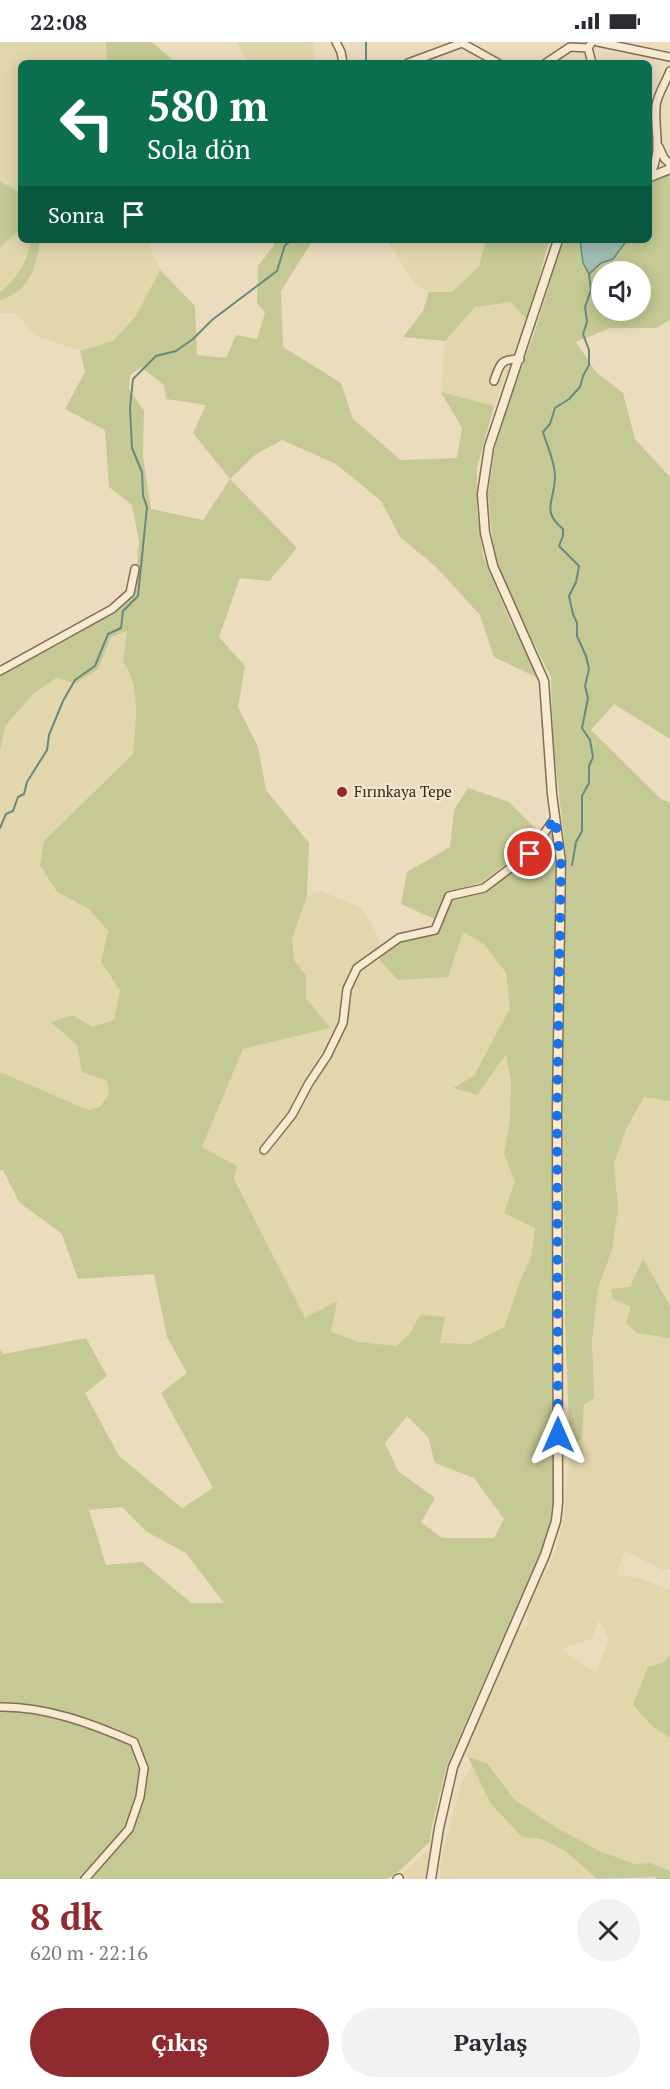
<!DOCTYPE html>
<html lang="tr">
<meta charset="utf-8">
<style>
body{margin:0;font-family:"PT Serif",serif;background:#f2f2f3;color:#2b2b33;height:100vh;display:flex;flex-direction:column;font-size:22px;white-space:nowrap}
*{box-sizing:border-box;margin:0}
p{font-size:20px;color:#7c7c81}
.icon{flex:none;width:33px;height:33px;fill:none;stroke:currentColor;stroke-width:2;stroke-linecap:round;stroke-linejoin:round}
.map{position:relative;height:1837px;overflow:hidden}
.side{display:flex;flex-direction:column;background:#fff;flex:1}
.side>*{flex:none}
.guide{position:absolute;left:18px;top:18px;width:634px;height:183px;border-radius:9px;box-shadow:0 3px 15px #0003;background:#0b6e4f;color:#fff;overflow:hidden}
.controls{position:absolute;left:591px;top:219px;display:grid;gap:12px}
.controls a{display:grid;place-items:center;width:60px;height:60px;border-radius:50%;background:#fff;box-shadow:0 3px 15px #0003;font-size:30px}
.pin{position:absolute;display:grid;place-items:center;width:51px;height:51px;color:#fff;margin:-26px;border:3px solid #fff;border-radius:50%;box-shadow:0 2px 6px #0007}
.me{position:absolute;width:66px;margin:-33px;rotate:0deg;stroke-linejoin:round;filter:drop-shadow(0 0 4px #0008)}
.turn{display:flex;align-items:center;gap:21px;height:126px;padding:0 30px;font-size:27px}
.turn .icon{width:78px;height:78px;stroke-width:2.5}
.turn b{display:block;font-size:42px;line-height:51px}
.then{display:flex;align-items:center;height:57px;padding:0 30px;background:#0003;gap:12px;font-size:22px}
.round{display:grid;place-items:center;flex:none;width:63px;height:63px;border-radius:32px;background:#f2f2f3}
.headline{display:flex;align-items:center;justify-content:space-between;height:102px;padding:0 30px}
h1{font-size:36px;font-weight:700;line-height:45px;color:#8f2a2f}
.button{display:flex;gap:12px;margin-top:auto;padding:12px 30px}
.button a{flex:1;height:69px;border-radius:36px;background:#8f2a2f;color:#fff;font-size:24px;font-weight:700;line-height:69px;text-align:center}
.button a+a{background:#f2f2f3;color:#2b2b33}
.status{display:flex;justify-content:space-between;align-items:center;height:42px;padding:0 30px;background:#fff;direction:ltr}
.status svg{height:16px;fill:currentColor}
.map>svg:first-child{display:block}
.farmland{fill:#e1d6ac;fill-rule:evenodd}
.green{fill:#c5c993;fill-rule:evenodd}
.water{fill:#a1bdb4;stroke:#698a81;stroke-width:1.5}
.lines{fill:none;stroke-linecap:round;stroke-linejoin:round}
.stream{stroke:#698a81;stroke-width:2}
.minor-casing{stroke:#836d58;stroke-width:10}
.tertiary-casing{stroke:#836d58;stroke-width:11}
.minor{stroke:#f7ead1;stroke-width:7}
.tertiary{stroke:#f7ead1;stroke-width:8}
.route{stroke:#1a73e8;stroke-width:10;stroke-dasharray:0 18}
.poi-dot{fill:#8f2a2f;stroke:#f3e7cd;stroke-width:2}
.labels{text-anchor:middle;stroke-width:4.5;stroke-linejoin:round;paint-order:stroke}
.poi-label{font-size:15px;fill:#33261c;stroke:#f3e7cd;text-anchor:start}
</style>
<div class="status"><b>22:08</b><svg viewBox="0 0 49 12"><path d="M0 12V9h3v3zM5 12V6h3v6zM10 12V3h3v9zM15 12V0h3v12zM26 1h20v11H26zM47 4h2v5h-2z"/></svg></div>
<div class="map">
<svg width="670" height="1837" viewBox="0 0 670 1837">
<rect width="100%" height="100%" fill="#ebdcbe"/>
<path class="farmland" d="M0,0H106L107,21H21V152L0,139Z
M237,0H314V21H252L247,18Z
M21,186V198H147L160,228L136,274L113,299L80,309L36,294L15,271H0V206Z
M387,198H486L479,223L452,250H429L415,242Z
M511,260L528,279L494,364L441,350L445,299L475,265Z
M127,588L123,619L132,632L136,661L133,712L90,755L57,850L89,867L108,889L101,920L120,948L114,978L92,985L73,973L82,1030L107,1039L109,1052L100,1065L88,1068L0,1030V710L5,684L32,653L56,636L98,627L111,595Z
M321,849L360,865L379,895L380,918L463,890L484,902L506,931L510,966L474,1035L454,1046L477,1053L506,1011L511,1040L510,1077L504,1113L515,1139L504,1171L535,1186L531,1215L521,1237L504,1285L471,1302L439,1301L420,1273L409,1293L396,1304L359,1300L331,1290L336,1260L305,1276L234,1137L236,1124L202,1105L243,1007L329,986L306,956V933L294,918L292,897L307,854Z
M644,1054L670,1059V1527L663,1528L625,1509L616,1533L637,1535L670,1548V1613L664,1620L648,1625L652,1684L670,1696V1829L650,1821L635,1822L602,1810L555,1785L514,1757L488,1721L468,1715L466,1707L519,1587L528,1582L527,1569L556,1508L564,1475L570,1407L582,1396L584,1363L594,1355L592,1299L598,1246L612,1208L618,1166L614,1121L627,1085ZM599,1578L609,1597L596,1631L561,1607L592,1597Z
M472,1724L491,1762L522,1795L542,1797L565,1810L597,1837H439L442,1812L460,1744Z
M429,1809L425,1837H398L415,1819Z"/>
<path class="green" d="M106,0H152L176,21H107Z
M670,132V278L656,286H610L576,300L596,330L623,351L635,397L670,435V697L614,662L591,688L660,756L670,761V1059L644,1055L627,1085L614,1121L618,1166L612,1208L598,1246L592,1299L594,1356L584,1363L582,1396L570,1407L565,1280L562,992L567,824L553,697L551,635L522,578L494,512L488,453L495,406L507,366L534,292L563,198H650V140ZM602,230H640V268H602Z
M0,139L21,152V186L0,206Z
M31,198H40C36,226 29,250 0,258V250C19,234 26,223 31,198Z
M274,198H313L281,249L283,305L341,341L353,377L401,418L457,416L462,386L441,350L494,364L477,426V467L483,514L510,579L531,617L536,635L494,615L480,573L437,526L400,495L381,459L336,422L282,398L255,413L230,437L297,506L269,539L240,536L219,595L245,624L238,665L258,705L266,748L309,801L307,854L292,897L294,918L306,933V956L330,986L243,1007L202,1105L237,1124L234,1137L305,1276L337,1259L331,1290L359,1300L396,1304L409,1293L420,1273L445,1275L440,1301L471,1302L504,1285L521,1237L531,1215L535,1186L504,1171L515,1139L504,1113L510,1077L511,1040L506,1012L477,1053L453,1046L474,1034L510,966L506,931L484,902L463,890L448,935L398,938L380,918V913L400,899L438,891L451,857L489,848L532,814L553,783L558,814L552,1074L554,1441L552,1478L546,1498L447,1723L431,1788L430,1800C416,1811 403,1829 387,1837H88L131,1788L147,1726L140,1700L119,1687L26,1662H0V1308L4,1312L86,1296L107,1334L85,1351L119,1414L182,1466L213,1446L161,1351L187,1331L167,1295L154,1232L78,1237L62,1192L19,1160L3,1128H0V1030L88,1068L100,1065L109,1052L107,1039L82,1030L77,1003L51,980L73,973L92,985L114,978L120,948L101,920L108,889L89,867L57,850L40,823L44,799L133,712C135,680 142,647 123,619L127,589L111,595L98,627L76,641L56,636L32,653L5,684L0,710V632L113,569L135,548L139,499L132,463L109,445L105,388L65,367L85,330L80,309L113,299L136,274L160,228L195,264L197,313L226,316L236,293L257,297L265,271L257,261L258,224L274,203ZM141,325L164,343L166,357L206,363L193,391L230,437L203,478L151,467L143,414L144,369L129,347L130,333ZM407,1374L428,1395L435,1421L474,1436L504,1477L494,1496H442L421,1480L435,1456L398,1429L385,1401ZM122,1465L147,1490L186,1511L224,1561H191L142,1520L106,1523L89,1468Z
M486,198H551L546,209L528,279L511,260L475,265L445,299L403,295L423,269L429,250H452L479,224Z
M468,746L509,760L538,789L525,808L482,840L445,851L434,877L401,862L407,830L450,805L454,768Z
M643,1217L670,1264V1296L637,1291L626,1281L631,1265L613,1257L611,1247L630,1245Z
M670,1613V1696L652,1684L633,1663L648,1625L664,1620Z
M0,1669C45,1669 90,1685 131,1702L140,1726L137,1755L125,1786L80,1837H0Z
M468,1715L487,1721L514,1757L555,1785L602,1810L635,1822L650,1821L670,1829V1837H657L655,1835L597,1837L565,1809L542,1797L522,1795L491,1762Z"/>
<path class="water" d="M580,198H627L613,217L601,221L589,232L583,221Z"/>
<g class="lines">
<path class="stream" d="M366,0V21
M0,786L6,772L13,769L18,755L24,752L27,740L47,708L49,693L63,659L75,638L95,624L108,592L121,586L123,569L138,554L147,465L143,454L142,430L132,406L130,366L133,337L156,314L176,309L193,297L212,278L277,229L285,203L293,198
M572,823L576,800L582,789V754L589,741V724L593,715L590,698L582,686L588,656L585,644L589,627L586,614L577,594V581L573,572L569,554L576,540L579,524L559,504L563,494V487C541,469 554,460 555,436C556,422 547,404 543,390L550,382L555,366L569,357L580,345L583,334L589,323V308L583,292L587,280L585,265L591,248L589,232"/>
<g class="minor-casing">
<path id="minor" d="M336,0L341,10L343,21
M598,0L670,15
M462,1L498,21
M408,21L462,1
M546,21L570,5L588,6
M592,21L588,6L592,0
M659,105L664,116L670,122
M650,134C663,105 654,93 656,64C657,53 666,40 670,29
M494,339C500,321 501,317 520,317
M0,629L112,567L130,551L135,527
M264,1108L292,1073L309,1041L327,1014L343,981L347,947L357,926L399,896L435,888L449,854L484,846L530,811L555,776
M0,1665C45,1664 93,1682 134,1700L144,1726L140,1755L129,1787L85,1837
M397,1837L399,1836"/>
</g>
<g class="tertiary-casing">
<path id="tertiary" d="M650,135L670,127
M431,1837L439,1786L453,1725L545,1513L556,1479L558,1461L557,1068L561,820L552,752L544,639L493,524L485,491L482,452L489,405L558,198"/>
</g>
<use href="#minor" class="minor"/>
<use href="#tertiary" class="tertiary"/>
</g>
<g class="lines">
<path class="route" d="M530,812L555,776L561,820L557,1068L558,1393"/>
</g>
<circle class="poi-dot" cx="342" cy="750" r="6"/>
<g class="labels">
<g class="poi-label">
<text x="354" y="755">Fırınkaya Tepe</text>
</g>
</g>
</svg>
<div class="controls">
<a><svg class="icon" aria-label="sound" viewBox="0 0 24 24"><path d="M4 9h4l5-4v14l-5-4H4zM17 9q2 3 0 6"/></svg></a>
</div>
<div class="pin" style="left:530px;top:812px;background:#d93025"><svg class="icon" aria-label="arrive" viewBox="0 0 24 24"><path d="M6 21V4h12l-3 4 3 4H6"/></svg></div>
<svg class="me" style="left:558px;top:1393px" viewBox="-20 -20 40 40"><path d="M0-17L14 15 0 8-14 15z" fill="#1a73e8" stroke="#fff" stroke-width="4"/></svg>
<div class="guide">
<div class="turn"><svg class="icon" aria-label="left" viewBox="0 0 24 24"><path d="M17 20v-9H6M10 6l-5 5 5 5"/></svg><div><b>580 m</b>Sola dön</div></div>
<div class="then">Sonra<svg class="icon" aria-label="arrive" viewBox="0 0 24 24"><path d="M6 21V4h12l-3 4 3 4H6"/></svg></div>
</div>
</div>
<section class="side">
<div class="headline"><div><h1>8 dk</h1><p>620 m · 22:16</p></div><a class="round"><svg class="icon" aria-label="close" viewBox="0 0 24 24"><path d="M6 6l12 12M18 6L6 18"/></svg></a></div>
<div class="button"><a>Çıkış</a><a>Paylaş</a></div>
</section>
